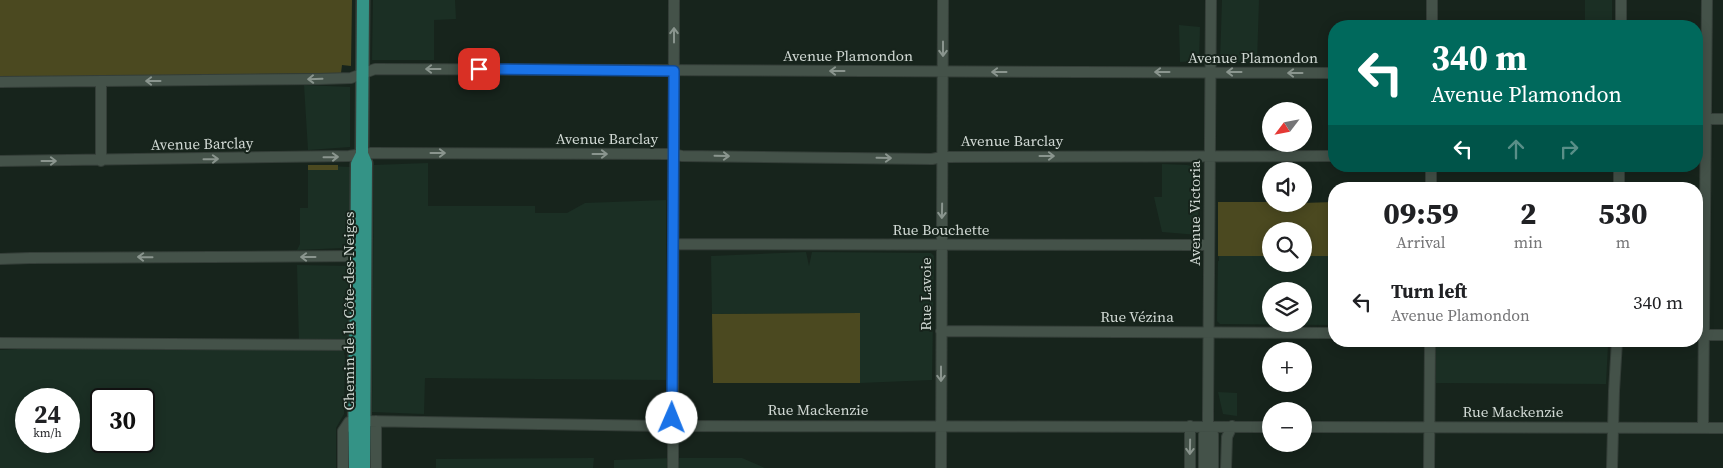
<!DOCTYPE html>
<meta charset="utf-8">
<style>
body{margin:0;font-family:"Source Serif 4",serif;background:#f6f6f6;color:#202124;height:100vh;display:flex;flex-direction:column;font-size:19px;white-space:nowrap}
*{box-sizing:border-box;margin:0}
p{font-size:16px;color:#757577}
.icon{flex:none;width:28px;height:28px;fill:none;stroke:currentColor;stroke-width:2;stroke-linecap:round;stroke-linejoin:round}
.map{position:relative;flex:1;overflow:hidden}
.panel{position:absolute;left:1328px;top:182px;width:375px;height:165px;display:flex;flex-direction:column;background:#fff;border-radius:20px;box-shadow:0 2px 12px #0003}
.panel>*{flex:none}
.hud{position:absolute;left:1328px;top:20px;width:375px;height:152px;border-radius:20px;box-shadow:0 2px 12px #0003;background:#00695c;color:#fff;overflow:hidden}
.needle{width:32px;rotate:238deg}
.buttons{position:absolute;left:1262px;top:102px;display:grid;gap:10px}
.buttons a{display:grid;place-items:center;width:50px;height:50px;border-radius:50%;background:#fff;box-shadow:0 2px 12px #0003;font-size:25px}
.speed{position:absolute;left:15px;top:388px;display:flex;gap:10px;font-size:25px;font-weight:700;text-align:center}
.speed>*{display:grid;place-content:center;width:65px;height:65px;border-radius:50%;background:#fff;box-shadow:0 2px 12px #0003;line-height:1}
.speed small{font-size:12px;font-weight:400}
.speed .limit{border:2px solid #111;border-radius:8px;background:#fff;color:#111}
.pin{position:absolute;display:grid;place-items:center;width:42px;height:42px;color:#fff;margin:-21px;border-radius:10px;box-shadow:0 2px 8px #0006}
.me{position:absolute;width:55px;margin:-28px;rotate:1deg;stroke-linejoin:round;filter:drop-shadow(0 0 4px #0008)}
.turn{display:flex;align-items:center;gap:18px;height:105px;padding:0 20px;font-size:22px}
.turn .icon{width:65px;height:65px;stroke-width:2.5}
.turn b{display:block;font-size:35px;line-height:42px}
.lanes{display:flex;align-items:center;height:48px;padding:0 20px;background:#0003;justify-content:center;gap:25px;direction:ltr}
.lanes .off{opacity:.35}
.eta{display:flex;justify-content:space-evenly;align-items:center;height:85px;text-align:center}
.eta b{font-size:30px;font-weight:800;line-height:35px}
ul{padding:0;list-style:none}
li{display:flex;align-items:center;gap:15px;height:70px;padding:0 20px}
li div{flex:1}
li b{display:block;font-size:19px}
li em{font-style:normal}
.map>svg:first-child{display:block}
.built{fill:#1b2f24;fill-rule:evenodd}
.green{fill:#4b4920}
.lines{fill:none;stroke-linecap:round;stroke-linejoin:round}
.minor-casing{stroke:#343e38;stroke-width:12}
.major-casing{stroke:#343e38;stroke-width:15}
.minor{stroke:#445249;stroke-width:10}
.major{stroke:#349386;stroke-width:12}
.oneway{stroke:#8a958e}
.route-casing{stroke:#114b97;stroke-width:12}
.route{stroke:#1a73e8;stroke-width:9}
.labels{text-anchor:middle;stroke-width:4;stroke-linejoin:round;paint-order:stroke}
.street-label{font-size:15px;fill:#d0d8d3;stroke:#17241c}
</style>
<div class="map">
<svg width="1723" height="468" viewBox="0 0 1723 468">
<rect width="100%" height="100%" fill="#17241c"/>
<path class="built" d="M373,0H455L456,19L434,20V60H372Z
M1222,0H1259L1257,63L1220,62Z
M1585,0H1612V26H1545V25H1585Z
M1179,25L1200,27L1199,61L1180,62Z
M304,85L350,87V147L308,150Z
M428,163V206H535V213H567L585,203L666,200V380L425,378L424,414L372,412L374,165Z
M1162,164L1187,165L1199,168L1198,235L1162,232L1154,197H1162Z
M308,165L350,167L349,246L343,248L297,250L300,244V208H308Z
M806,252L809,266L812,252L931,253L934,256L932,380L860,383V313L712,314L711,256Z
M1218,256H1271V264H1304V256H1334V325L1220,324L1217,321L1218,261H1219V257ZM1271,291H1304V324H1271Z
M297,265L349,266V335L344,354L345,356L344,414L336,428V468H0V350L107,344H299ZM26,399H69V441H26ZM101,399H144V441H101Z
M1436,342H1603L1608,345L1606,384L1436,383Z
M1218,392L1237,393V416L1223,414Z
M594,458L593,468H436V459Z
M673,458H742L765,468H614V460Z"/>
<path class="green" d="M0,0H352L351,66L342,65L341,73L0,77Z
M308,165H338V170H308Z
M1218,202H1271V204L1334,202V256H1304V231H1271V256H1218Z
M860,313V383H713L712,314Z"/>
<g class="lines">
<g class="minor-casing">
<path id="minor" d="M1211,0L1208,413V426L1213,434V468
M1432,26V0
M1621,26V0
M0,82L319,79L351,78L375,69L1334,73
M1696,119H1723
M0,161L349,156L371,153L673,154L682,156L932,159L942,157L1334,156
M101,161V81
M1619,166V189
M1431,189V166
M673,244L1209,245
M0,259L30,258L362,256
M941,331L1334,333
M1696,335H1723
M0,343L361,345
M364,421L662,426L1271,427
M1304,427L1723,428
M1703,428L1707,0
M343,468V431L349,422L355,421
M376,468V421
M673,468L674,0
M941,468L943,0
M1190,468V426
M1204,468V434L1208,426
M1226,468L1227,437L1232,426
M1429,468L1430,341
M1612,468L1614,391L1617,341"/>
</g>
<g class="major-casing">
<path id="major" d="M362,154L366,163L364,468
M355,468L354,380L356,306L357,164L362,154V148L363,0"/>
</g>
<use href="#minor" class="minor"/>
<use href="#major" class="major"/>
</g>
<defs><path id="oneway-shaft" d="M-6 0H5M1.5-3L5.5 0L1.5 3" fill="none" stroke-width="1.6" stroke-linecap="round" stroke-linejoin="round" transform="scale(1.25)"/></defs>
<g class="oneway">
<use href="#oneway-shaft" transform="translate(674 35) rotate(-90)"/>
<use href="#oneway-shaft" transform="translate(943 49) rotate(90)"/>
<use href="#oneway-shaft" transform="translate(433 69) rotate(-180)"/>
<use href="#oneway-shaft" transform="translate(837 71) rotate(-180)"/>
<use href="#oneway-shaft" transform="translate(999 72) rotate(-180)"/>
<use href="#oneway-shaft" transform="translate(1162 72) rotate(-180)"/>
<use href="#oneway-shaft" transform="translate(1234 72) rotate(-180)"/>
<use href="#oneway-shaft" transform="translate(1295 73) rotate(-180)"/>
<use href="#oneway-shaft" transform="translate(315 79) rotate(178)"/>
<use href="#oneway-shaft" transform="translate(153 81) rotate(-180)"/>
<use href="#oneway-shaft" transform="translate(438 153)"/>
<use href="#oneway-shaft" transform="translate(600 154)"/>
<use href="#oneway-shaft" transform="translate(722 156) rotate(1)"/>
<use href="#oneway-shaft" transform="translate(1047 156)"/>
<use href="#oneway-shaft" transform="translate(331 157) rotate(-1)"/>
<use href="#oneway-shaft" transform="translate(884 158) rotate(1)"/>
<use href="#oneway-shaft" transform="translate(211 159) rotate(-1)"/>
<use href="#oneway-shaft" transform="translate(49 161)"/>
<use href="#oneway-shaft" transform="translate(942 211) rotate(91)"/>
<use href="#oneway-shaft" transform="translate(145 257) rotate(-179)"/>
<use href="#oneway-shaft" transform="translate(308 257) rotate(180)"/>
<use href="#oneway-shaft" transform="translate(941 374) rotate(90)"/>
<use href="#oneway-shaft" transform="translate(1190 447) rotate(91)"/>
</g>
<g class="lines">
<g class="route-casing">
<path id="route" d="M479,69L674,71L672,418"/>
</g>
<use href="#route" class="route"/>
</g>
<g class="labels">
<g class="street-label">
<text x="848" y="61">Avenue Plamondon</text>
<text x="1253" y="63">Avenue Plamondon</text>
<text x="607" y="144">Avenue Barclay</text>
<text x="1012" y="146">Avenue Barclay</text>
<text transform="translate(202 144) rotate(-1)" y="5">Avenue Barclay</text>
<text transform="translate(1195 213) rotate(-90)" y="5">Avenue Victoria</text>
<text x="941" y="235">Rue Bouchette</text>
<text transform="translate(926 294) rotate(-90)" y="5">Rue Lavoie</text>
<text transform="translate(349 311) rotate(-90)" y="5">Chemin de la Côte-des-Neiges</text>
<text x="1137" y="322">Rue Vézina</text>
<text x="818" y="415">Rue Mackenzie</text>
<text x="1513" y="417">Rue Mackenzie</text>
</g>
</g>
</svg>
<div class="buttons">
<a><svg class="needle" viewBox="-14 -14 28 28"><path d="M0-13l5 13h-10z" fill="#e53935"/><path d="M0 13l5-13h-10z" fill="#757577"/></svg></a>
<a><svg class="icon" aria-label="sound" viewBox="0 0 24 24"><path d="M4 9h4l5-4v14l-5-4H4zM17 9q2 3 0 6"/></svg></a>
<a><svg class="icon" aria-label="search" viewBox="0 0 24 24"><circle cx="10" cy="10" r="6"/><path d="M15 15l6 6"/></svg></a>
<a><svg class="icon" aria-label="layers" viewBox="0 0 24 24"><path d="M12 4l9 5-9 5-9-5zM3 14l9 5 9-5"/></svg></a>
<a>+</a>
<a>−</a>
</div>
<div class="speed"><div>24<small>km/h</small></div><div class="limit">30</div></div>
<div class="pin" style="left:479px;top:69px;background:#d93025"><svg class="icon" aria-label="arrive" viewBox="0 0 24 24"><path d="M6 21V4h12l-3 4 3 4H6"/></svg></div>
<svg class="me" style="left:672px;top:418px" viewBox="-20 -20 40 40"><circle r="19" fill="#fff"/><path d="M0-13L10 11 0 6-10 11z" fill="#1a73e8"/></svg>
<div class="hud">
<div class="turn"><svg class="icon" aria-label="left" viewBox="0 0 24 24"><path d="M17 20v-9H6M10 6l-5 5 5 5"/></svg><div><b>340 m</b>Avenue Plamondon</div></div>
<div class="lanes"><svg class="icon" aria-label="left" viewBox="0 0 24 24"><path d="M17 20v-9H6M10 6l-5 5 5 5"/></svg><svg class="icon off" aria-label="ahead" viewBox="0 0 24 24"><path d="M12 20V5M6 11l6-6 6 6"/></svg><svg class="icon off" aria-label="right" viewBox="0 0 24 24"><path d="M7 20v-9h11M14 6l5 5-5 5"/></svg></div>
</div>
<section class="panel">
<div class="eta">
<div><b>09:59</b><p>Arrival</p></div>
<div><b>2</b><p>min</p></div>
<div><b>530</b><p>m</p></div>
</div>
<ul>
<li><svg class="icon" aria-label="left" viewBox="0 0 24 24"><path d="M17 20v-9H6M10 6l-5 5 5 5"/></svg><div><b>Turn left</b><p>Avenue Plamondon</p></div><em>340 m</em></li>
</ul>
</section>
</div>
